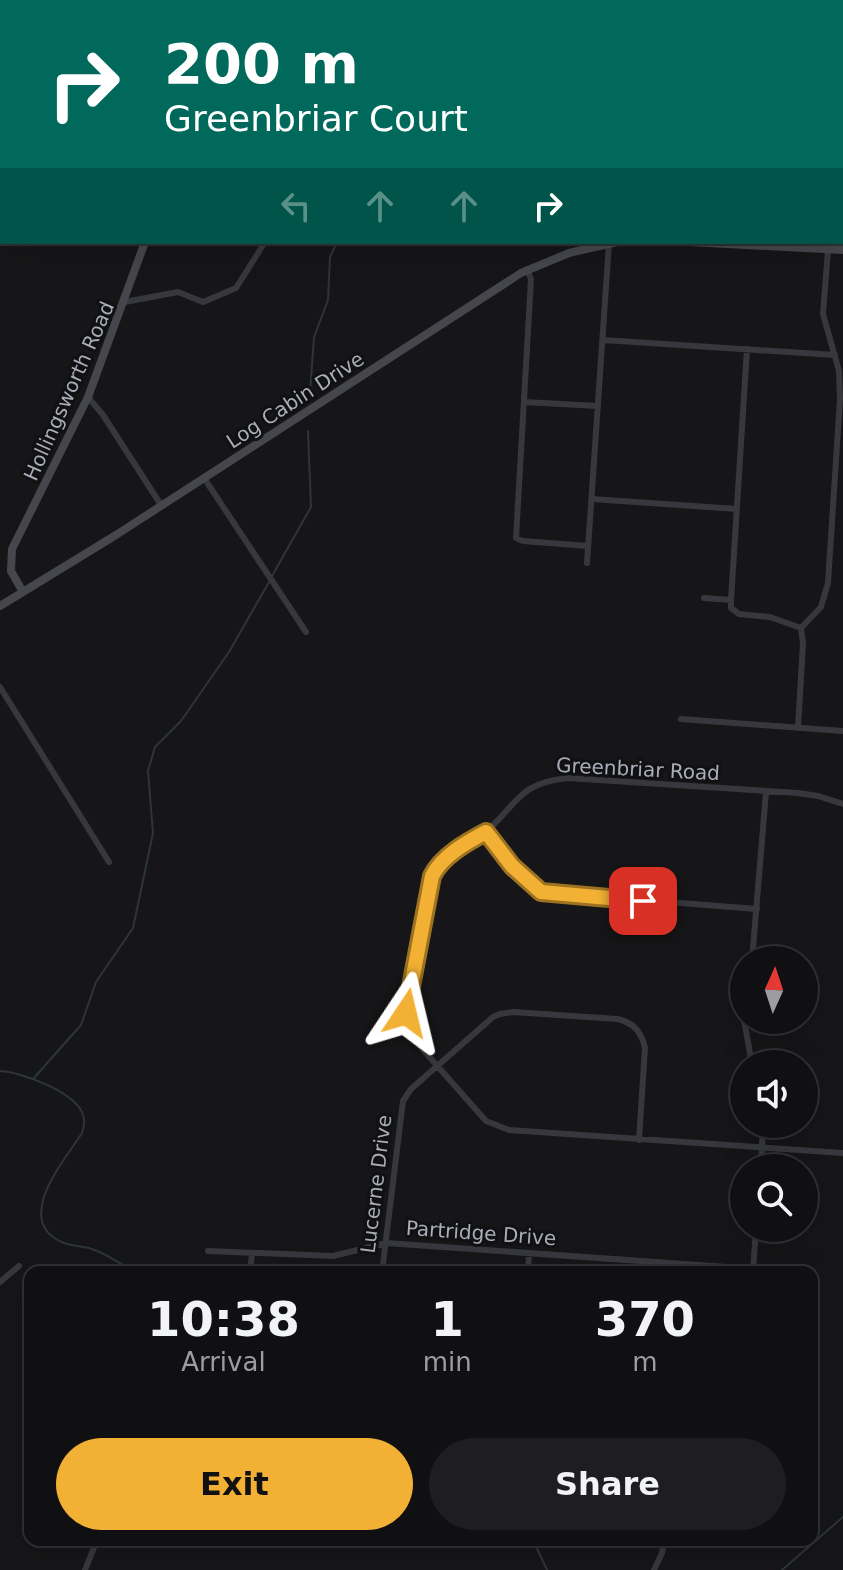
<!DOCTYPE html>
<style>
body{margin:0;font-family:"DejaVu Sans",sans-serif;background:#1e1e20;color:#f1f3f6;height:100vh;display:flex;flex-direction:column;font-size:30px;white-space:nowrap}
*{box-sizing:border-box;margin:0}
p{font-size:26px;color:#9c9d9f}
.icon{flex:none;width:44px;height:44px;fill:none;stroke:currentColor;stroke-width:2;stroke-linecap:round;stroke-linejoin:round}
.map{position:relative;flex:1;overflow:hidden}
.sheet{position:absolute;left:24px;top:1266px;width:794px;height:280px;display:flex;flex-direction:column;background:#101012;border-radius:16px;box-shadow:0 8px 32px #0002,0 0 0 2px #303032}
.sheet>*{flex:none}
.top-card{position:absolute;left:0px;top:0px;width:844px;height:244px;box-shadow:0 8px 32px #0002,0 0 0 2px #303032;background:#00695c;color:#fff;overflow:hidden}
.needle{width:52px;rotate:3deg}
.tools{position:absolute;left:730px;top:946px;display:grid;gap:16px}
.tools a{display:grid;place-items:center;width:88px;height:88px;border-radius:50%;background:#101012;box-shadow:0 8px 32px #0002,0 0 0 2px #303032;font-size:40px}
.pin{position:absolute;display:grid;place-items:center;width:68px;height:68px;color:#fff;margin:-34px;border-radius:16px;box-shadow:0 4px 12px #0006}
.me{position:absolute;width:88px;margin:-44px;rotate:10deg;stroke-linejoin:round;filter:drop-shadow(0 0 6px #0008)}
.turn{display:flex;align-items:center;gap:28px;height:168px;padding:0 32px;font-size:36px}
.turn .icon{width:104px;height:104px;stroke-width:2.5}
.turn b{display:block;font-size:56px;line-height:68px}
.lanes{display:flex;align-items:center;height:76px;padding:0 32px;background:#0003;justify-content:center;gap:40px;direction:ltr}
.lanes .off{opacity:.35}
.eta{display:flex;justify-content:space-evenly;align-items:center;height:136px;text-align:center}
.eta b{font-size:48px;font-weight:700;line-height:56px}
.cta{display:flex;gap:16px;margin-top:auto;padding:16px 32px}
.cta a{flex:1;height:92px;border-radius:48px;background:#f2b134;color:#111;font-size:32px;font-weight:700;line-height:92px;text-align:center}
.cta a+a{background:#1e1e20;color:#f1f3f6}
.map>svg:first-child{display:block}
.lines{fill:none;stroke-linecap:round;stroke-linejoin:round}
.stream{stroke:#2c353c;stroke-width:2}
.street{stroke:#37383d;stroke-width:6}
.secondary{stroke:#45474d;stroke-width:8}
.route-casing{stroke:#9d7322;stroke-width:20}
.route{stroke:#f2b134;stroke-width:14}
.labels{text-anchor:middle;stroke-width:6;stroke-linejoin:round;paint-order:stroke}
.street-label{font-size:20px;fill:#a8adb8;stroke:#111113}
</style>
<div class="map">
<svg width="843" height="1570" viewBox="0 0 843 1570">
<rect width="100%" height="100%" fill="#161618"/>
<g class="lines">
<path class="stream" d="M687,2L690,0
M310,393L314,337L328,300L330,257L337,242
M272,576L311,507L308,431
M0,1071C22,1072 83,1094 84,1120C85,1124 83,1128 82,1133C64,1161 11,1222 64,1243C72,1246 80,1246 89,1248C105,1253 119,1262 133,1272
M33,1079L81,1025L96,982L133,928L153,833L148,771L155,747L181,721L229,652L269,582
M533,1540L547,1570
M782,1570L843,1517"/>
<path class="street" d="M156,0L163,2
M45,2L46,0
M320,2L322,0
M2,163V182
M0,206H2
M527,269L531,279L516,538L523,541L588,546
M125,302L178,292L203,302L236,288L265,242
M603,340L835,355
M88,397L103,415L161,505
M524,402L598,406
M204,478L306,632
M592,499L737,509
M587,563L609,243
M704,598L731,600V608L739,614L770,617L801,628
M731,600L747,349
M801,628L821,607L828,583L840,399L839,371L823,314L828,250
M0,687L109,862
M681,719L843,731
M798,728L803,643L801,628
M843,804L818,796L798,793L568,778C520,783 519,801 488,830C474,843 452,850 438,865C426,880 406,998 405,1022L410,1035L486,1121L509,1130L843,1153
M486,832L512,866L541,892L757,909
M752,960L766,792
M744,1020L752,1064
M761,1168L763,1124
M208,1251L333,1256L386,1243L754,1269
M250,1272L252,1254
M382,1272L403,1101L411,1089L493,1017L500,1014L513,1012L617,1019C633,1022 642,1033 645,1048L639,1140
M528,1272L529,1253
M753,1272L756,1228
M0,1282L19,1266
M85,1570L97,1540
M654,1570L662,1553L664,1540"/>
<path class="secondary" d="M221,2L223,0
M689,242L843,250
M23,592L11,571L12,549L88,397L145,242
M0,606L116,535L521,273L569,253L617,242"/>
</g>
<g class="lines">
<g class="route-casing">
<path id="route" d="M406,1013L432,876C442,856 467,842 486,832L512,866L541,892L643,901"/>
</g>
<use href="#route" class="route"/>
</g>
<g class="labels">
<g class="street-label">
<text transform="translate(69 391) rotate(-66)" y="7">Hollingsworth Road</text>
<text transform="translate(295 400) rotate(-33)" y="7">Log Cabin Drive</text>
<text transform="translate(638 769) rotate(3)" y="7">Greenbriar Road</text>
<text transform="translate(376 1184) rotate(-83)" y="7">Lucerne Drive</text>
<text transform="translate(481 1233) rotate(4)" y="7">Partridge Drive</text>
</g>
</g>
</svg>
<div class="tools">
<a><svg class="needle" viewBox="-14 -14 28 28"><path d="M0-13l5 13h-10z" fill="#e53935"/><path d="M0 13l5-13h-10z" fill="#9c9d9f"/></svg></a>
<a><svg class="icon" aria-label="sound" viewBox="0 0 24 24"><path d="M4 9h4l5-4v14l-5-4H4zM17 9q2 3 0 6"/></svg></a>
<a><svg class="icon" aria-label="search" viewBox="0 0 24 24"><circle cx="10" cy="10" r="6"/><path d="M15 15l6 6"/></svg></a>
</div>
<div class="pin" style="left:643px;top:901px;background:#d93025"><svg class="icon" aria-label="arrive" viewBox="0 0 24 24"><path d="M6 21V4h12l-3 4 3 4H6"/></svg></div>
<svg class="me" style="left:406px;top:1013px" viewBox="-20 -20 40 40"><path d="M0-17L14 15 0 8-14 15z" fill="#f2b134" stroke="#fff" stroke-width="4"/></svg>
<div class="top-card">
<div class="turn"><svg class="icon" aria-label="right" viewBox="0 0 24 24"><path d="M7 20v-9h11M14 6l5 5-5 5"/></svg><div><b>200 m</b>Greenbriar Court</div></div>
<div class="lanes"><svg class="icon off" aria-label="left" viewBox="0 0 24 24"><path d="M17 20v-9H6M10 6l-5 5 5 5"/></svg><svg class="icon off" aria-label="ahead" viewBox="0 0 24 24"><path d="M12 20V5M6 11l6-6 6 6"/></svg><svg class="icon off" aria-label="ahead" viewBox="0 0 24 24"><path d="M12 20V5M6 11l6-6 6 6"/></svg><svg class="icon" aria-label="right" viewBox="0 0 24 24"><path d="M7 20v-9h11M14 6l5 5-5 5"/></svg></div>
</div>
<section class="sheet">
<div class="eta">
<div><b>10:38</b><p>Arrival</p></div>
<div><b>1</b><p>min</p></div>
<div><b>370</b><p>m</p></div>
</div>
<div class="cta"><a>Exit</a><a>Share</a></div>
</section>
</div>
